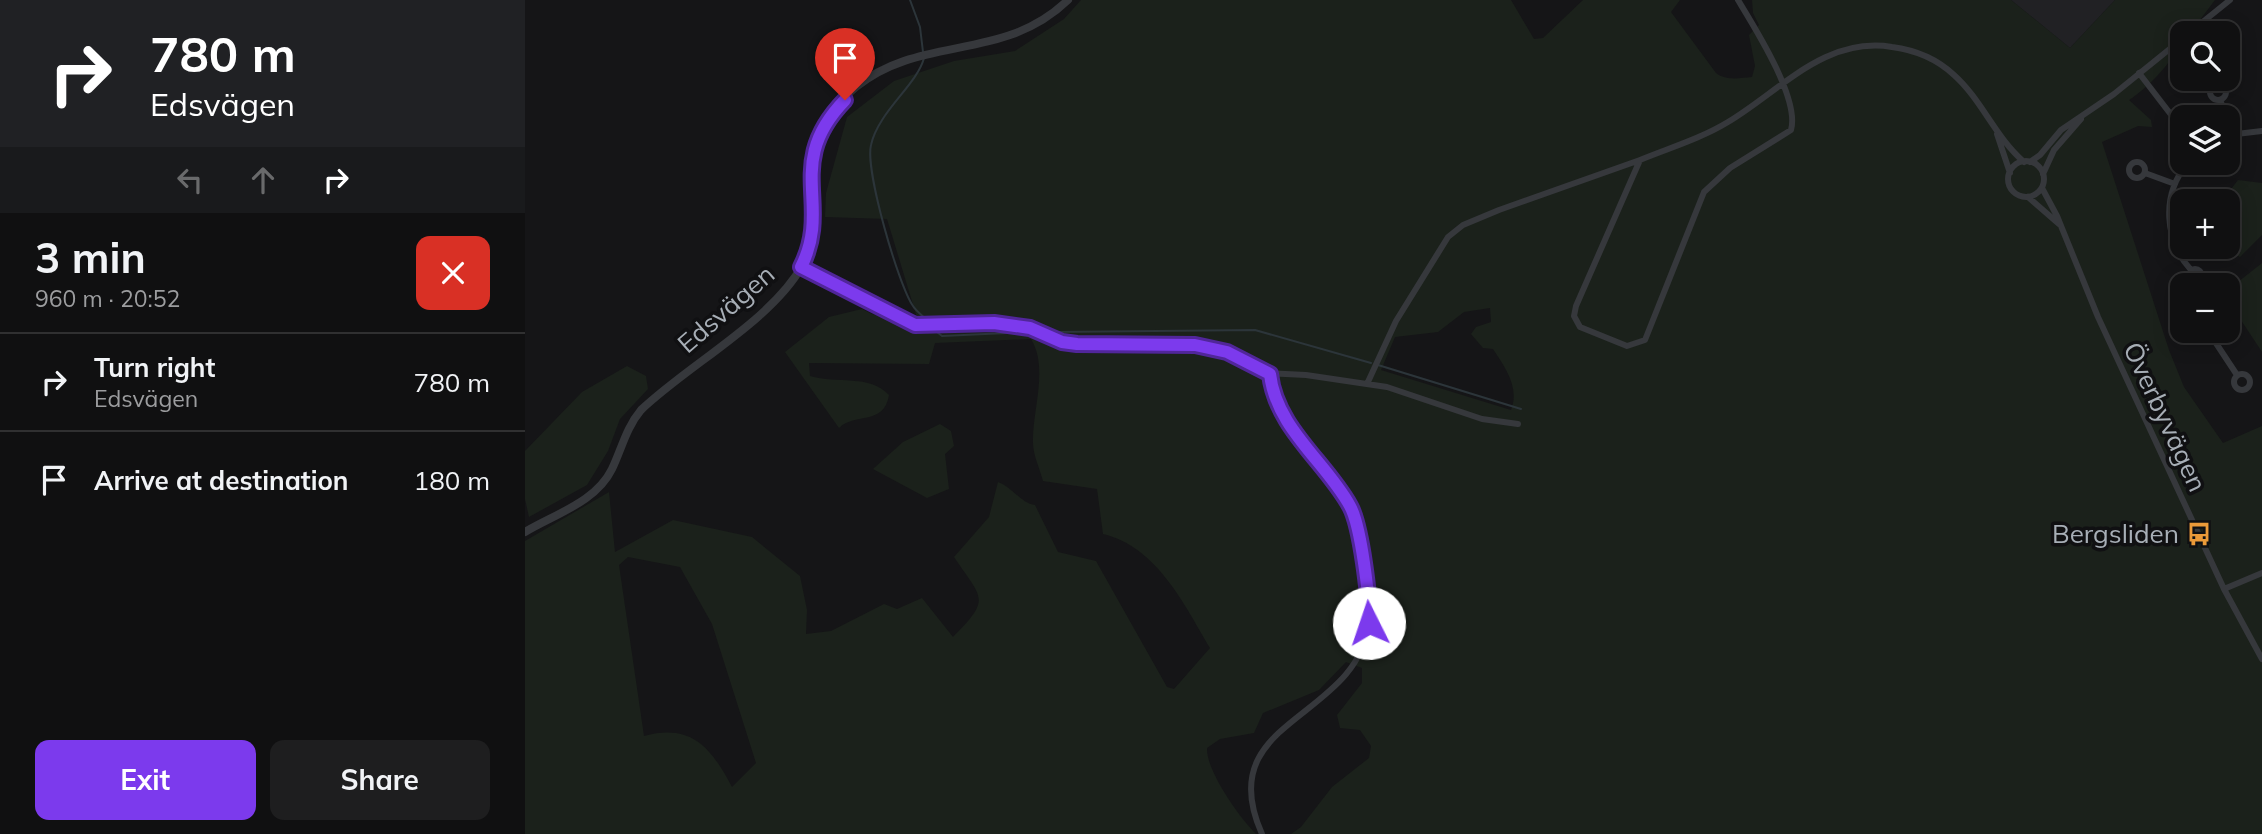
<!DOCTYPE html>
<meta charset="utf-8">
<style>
body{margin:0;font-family:Mulish,sans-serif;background:#1e1e1f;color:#f1f3f6;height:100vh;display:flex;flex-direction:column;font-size:26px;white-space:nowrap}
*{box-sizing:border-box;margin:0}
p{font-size:23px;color:#9c9d9f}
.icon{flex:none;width:38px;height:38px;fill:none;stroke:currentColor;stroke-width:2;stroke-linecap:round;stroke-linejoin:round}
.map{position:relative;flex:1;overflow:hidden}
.details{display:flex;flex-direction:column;background:#101011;width:525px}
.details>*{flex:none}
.guide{background:#202124;color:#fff;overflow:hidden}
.fabs{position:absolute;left:1645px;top:21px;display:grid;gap:14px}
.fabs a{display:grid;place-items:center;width:70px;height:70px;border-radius:14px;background:#101011;box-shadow:0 4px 18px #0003,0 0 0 2px #303031;font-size:35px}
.pin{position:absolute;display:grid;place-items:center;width:60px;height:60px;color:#fff;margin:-72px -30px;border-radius:50% 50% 50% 0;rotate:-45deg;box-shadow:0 0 7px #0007}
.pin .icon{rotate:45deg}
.me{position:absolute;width:77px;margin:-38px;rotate:356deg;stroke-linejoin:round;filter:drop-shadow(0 0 5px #0008)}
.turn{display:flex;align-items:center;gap:24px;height:147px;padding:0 35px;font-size:32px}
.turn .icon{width:91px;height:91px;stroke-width:2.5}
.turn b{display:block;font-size:49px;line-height:60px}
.lanes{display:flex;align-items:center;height:66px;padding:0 35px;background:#0003;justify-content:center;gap:35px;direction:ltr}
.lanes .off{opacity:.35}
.round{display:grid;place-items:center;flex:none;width:74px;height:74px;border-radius:14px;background:#1e1e1f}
.headline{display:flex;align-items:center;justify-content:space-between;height:119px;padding:0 35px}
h1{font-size:42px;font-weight:700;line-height:52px}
.action{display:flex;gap:14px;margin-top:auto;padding:14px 35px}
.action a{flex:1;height:80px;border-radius:14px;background:#7c3aed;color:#fff;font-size:28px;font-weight:700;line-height:80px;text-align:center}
.action a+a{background:#1e1e1f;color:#f1f3f6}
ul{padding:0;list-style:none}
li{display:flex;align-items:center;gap:21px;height:98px;padding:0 35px;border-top:2px solid #303031}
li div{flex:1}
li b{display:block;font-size:26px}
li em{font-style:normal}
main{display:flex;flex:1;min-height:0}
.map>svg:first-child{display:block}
.built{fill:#212124}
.green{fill:#1b211b;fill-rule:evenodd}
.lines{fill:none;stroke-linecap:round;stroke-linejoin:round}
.stream{stroke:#2c353a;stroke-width:2}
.minor{stroke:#36383c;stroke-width:6}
.tertiary{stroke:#36383c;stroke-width:8}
.route-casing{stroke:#51269a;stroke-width:18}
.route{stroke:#7c3aed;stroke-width:12}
.labels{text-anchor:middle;stroke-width:7;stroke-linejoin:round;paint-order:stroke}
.street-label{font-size:26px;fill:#a7aeb6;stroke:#101012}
.poi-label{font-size:26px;fill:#a7aeb6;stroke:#101012;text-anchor:end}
</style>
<main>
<section class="details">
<div class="guide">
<div class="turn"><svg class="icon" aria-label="right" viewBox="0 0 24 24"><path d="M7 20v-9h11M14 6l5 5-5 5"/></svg><div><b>780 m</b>Edsvägen</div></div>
<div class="lanes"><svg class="icon off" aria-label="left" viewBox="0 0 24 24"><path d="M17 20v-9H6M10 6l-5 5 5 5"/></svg><svg class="icon off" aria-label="ahead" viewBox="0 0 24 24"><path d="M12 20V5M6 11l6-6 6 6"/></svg><svg class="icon" aria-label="right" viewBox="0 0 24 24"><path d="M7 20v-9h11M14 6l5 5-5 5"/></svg></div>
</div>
<div class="headline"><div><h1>3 min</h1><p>960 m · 20:52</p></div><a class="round" style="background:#d93025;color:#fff"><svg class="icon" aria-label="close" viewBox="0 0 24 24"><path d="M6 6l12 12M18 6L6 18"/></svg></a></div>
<ul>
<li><svg class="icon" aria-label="right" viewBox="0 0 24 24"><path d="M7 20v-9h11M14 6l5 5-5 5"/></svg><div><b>Turn right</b><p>Edsvägen</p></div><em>780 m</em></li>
<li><svg class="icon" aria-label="arrive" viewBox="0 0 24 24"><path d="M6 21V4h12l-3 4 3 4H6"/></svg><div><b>Arrive at destination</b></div><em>180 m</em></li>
</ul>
<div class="action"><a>Exit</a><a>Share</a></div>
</section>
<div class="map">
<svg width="1737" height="834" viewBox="0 0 1737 834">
<rect width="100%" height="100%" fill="#151517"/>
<path class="built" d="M1486,0H1590L1545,48Z"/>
<path class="green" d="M556,0H986L1009,39L1018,38L1058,0H1155L1146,12L1191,73C1201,81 1215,78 1227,77L1230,66L1224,35L1234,25L1228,13L1227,0H1486L1545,48L1590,0H1690L1665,33H1657C1657,54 1622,89 1604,100L1626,120L1627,127L1613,126L1577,142L1644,350L1659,387L1698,443L1737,426V834H766L776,827L807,787L844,758L846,746L835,730L815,728L812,715L837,683V668L821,662L794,690L738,713L729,733L695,739L682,748C681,771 715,818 731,834H0V541L84,492L90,552L148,520L227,537L275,576L282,610L281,634L306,631L359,604L372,609L397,598L428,637C467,598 457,599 429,557L464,517L473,482C487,487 496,503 510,505L533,552L571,561L642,687L649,689L685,648C659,604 632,547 578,534L572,489L518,481C515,469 508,455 508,443C507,411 524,368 506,339L410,343L404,364L284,363L285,376C312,384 345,374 364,395C359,426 330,412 314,428L260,352L304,317L337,309L347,314L393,321L362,219L300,217L301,193L322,117L369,81L429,61L490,51L539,19ZM965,308L966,322L951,327L946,334L958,348L968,349C980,367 995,388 986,410L856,370L870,337L913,332L939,312ZM103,557L155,567L187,624L231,763L207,787C186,747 166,723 119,736L94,565Z
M1713,180L1737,183V235L1715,257C1696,247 1703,220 1703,201H1697Z
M1737,263V352L1708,308L1713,282Z
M102,366L121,376L123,389L95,419L83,451L62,485L4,517L0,499V451L57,392Z
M415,424L426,431L429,446L420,454L424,489L402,498L348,469L378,442Z"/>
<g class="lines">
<path class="stream" d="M385,0L395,27L398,52
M399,58C392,85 353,112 346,145C340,170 373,284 388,306C391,311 398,316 403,321
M407,328L417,336L505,332
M529,332L730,330L846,363
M853,365L996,409"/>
<path class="minor" d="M1213,0C1230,28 1275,99 1266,130L1205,168L1179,192L1120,340L1102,346L1055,327L1049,316L1051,306L1115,160C1144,148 1175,139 1203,122C1255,91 1300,36 1367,47C1390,50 1412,59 1429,75C1457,100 1470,137 1499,162
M1664,33L1705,0
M1614,73L1657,129
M1685 92a8 8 0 1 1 16 0a8 8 0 1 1-16 0Z
M1695,100L1702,117
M1472,134L1485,173
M1703,135L1737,131
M1483 179a18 18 0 1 1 36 0a18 18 0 1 1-36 0Z
M1604 170a8 8 0 1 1 16 0a8 8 0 1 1-16 0Z
M1505,162L1515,155L1536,130L1589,94L1657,39
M1663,163C1636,194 1639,240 1666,270
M1620,173L1650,184
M1518,174L1529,150L1556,119
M1517,188L1532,216L1573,317L1699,589L1737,659
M1503,197L1534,224
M276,267L390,325L469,323L505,328L537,342L670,345L702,352L740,373L781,375L862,387L957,419L993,424
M1663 276a7 7 0 1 1 14 0a7 7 0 1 1-14 0Z
M1683,331L1712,375
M1709 382a8 8 0 1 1 16 0a8 8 0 1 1-16 0Z
M842,384L871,321L923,237L938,225L974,210L1115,160
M1699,589L1737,573
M737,834C685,718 832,721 844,623C846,607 835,528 829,513C824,501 815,488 807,477C782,447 750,416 745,374"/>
<path class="tertiary" d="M0,532C30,514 71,502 87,469C97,448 101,428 116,410C163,365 246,321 277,266C313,203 251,154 331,87C396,34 478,63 543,0"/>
</g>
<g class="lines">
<g class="route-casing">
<path id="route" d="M320,100C258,164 308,204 276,267L390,325L469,323L505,328L537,342L552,344L670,345L702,352L745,374C751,428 801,462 825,506C836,526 845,599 844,623"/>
</g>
<use href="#route" class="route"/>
</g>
<defs>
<g id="bus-bare" transform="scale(1.89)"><path d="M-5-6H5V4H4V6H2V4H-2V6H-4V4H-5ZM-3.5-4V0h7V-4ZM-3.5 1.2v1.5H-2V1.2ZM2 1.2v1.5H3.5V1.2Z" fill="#eb9a39" stroke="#101012" stroke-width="2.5" paint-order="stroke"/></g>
</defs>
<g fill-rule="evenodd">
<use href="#bus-bare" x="1674" y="534"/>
</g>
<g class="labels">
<g class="street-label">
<text transform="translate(201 309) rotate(-41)" y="9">Edsvägen</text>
<text transform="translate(1640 417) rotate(65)" y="9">Överbyvägen</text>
</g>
<g class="poi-label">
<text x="1654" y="543">Bergsliden</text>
</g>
</g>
</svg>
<div class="fabs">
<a><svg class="icon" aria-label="search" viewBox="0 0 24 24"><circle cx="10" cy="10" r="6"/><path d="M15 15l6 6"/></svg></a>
<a><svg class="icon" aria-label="layers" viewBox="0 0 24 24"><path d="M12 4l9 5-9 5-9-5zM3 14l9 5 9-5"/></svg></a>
<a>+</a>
<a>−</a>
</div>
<div class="pin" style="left:320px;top:100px;background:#d93025"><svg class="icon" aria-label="arrive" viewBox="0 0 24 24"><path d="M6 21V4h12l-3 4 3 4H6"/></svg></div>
<svg class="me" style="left:844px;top:623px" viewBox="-20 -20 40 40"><circle r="19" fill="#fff"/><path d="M0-13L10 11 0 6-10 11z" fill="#7c3aed"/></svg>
</div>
</main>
